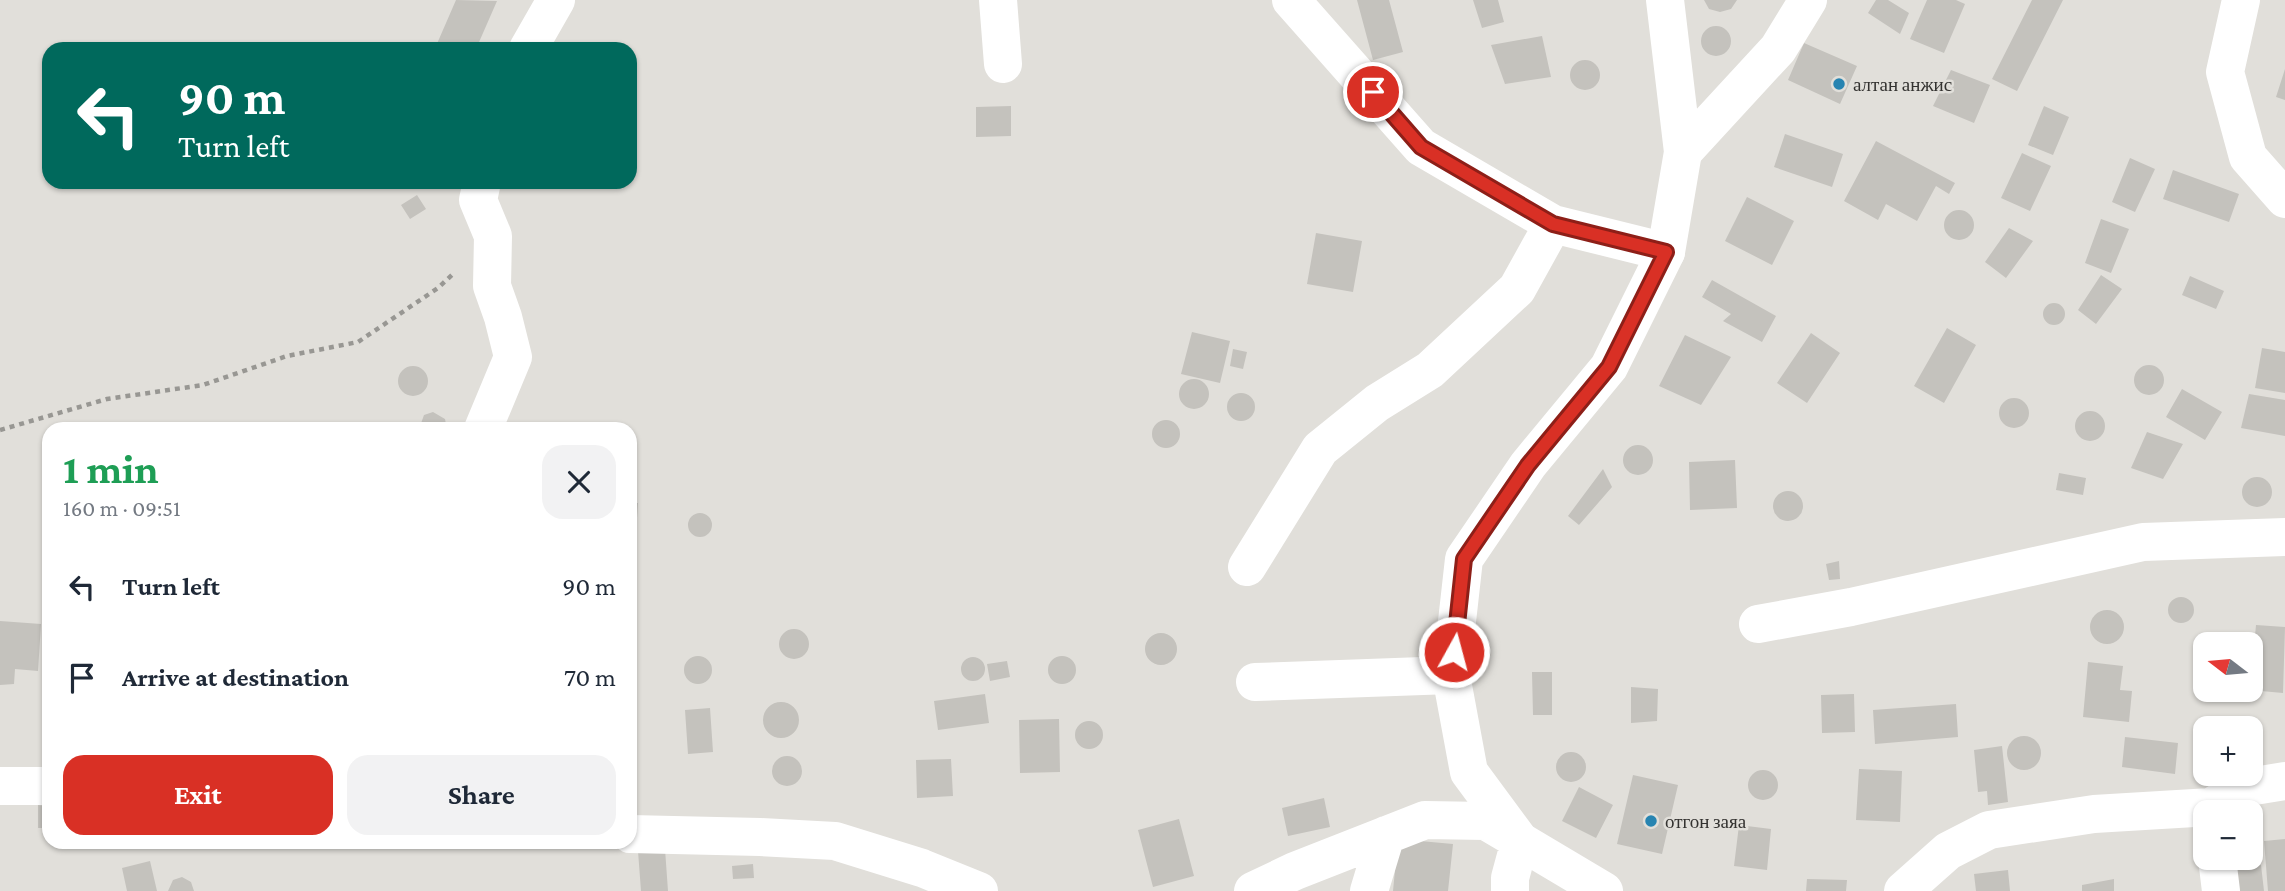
<!DOCTYPE html>
<meta charset="utf-8">
<style>
body{margin:0;font-family:"Crimson Pro",serif;background:#f2f2f3;color:#1f2937;height:100vh;display:flex;flex-direction:column;font-size:26px;white-space:nowrap}
*{box-sizing:border-box;margin:0}
p{font-size:23px;color:#747a83}
.icon{flex:none;width:38px;height:38px;fill:none;stroke:currentColor;stroke-width:2;stroke-linecap:round;stroke-linejoin:round}
.map{position:relative;flex:1;overflow:hidden}
.drawer{position:absolute;left:42px;top:422px;width:595px;height:427px;display:flex;flex-direction:column;background:#fff;border-radius:21px;box-shadow:0 2px 5px #0004}
.drawer>*{flex:none}
.banner{position:absolute;left:42px;top:42px;width:595px;height:147px;border-radius:21px;box-shadow:0 2px 5px #0004;background:#00695c;color:#fff;overflow:hidden}
.needle{width:46px;rotate:286deg}
.tools{position:absolute;left:2193px;top:632px;display:grid;gap:14px}
.tools a{display:grid;place-items:center;width:70px;height:70px;border-radius:14px;background:#fff;box-shadow:0 2px 5px #0004;font-size:35px}
.pin{position:absolute;display:grid;place-items:center;width:60px;height:60px;color:#fff;margin:-30px;border:4px solid #fff;border-radius:50%;box-shadow:0 2px 7px #0007}
.me{position:absolute;width:77px;margin:-38px;rotate:7deg;stroke-linejoin:round;filter:drop-shadow(0 0 5px #0008)}
.turn{display:flex;align-items:center;gap:24px;height:147px;padding:0 21px;font-size:32px}
.turn .icon{width:91px;height:91px;stroke-width:2.5}
.turn b{display:block;font-size:49px;line-height:60px}
.round{display:grid;place-items:center;flex:none;width:74px;height:74px;border-radius:21px;background:#f2f2f3}
.headline{display:flex;align-items:center;justify-content:space-between;height:119px;padding:0 21px}
h1{font-size:42px;font-weight:700;line-height:52px;color:#1e9e55}
.cta{display:flex;gap:14px;margin-top:auto;padding:14px 21px}
.cta a{flex:1;height:80px;border-radius:21px;background:#d93025;color:#fff;font-size:28px;font-weight:700;line-height:80px;text-align:center}
.cta a+a{background:#f2f2f3;color:#1f2937}
ul{padding:0;list-style:none}
li{display:flex;align-items:center;gap:21px;height:91px;padding:0 21px}
li div{flex:1}
li b{display:block;font-size:26px}
li em{font-style:normal}
.map>svg:first-child{display:block}
.building{fill:#c4c2bd}
.lines{fill:none;stroke-linecap:round;stroke-linejoin:round}
.path{stroke:#989793;stroke-width:4.5;stroke-dasharray:5 5;stroke-linecap:butt}
.minor{stroke:#fff;stroke-width:38}
.secondary{stroke:#fff;stroke-width:38}
.route-casing{stroke:#8d1f18;stroke-width:18}
.route{stroke:#d93025;stroke-width:12}
.poi-dot{fill:#2784b1;stroke:#e1dfda;stroke-width:2.5}
.labels{text-anchor:middle;stroke-width:5;stroke-linejoin:round;paint-order:stroke}
.poi-label{font-size:19px;fill:#333230;stroke:#e1dfda;text-anchor:start}
</style>
<div class="map">
<svg width="2285" height="891" viewBox="0 0 2285 891">
<rect width="100%" height="100%" fill="#e1dfda"/>
<path class="building" d="M456,0L497,1L476,49H442L436,46Z
M1357,0H1389L1403,52L1373,60Z
M1473,0H1498L1504,22L1482,28Z
M1704,0H1737L1731,9L1720,12L1709,9Z
M1876,0H1888L1909,13L1900,34L1868,13Z
M1927,0H1956L1965,4L1944,53L1910,39Z
M2032,0H2063L2017,91L1992,79Z
M1701 41a15 15 0 1 1 30 0a15 15 0 1 1-30 0Z
M1542,36L1551,77L1505,84L1491,45Z
M1804,43L1857,66L1840,104L1788,80Z
M1570 75a15 15 0 1 1 30 0a15 15 0 1 1-30 0Z
M2285,69V100L2276,97Z
M1951,70L1990,85L1974,123L1933,106Z
M1011,106V136L976,137V107Z
M2044,106L2069,117L2053,155L2028,145Z
M1785,134L1843,154L1832,187L1774,167Z
M1876,141L1955,183L1949,194L1936,186L1917,221L1886,204L1878,220L1844,201Z
M2022,153L2051,166L2030,211L2001,198Z
M2130,158L2155,169L2135,212L2112,202Z
M2173,170L2239,194L2229,222L2163,199Z
M417,195L426,209L410,219L401,205Z
M1747,197L1794,221L1772,265L1725,241Z
M1944 225a15 15 0 1 1 30 0a15 15 0 1 1-30 0Z
M2101,219L2129,229L2111,273L2085,263Z
M2009,228L2033,241L2006,278L1985,262Z
M1316,233L1362,241L1353,292L1307,284Z
M2101,275L2122,289L2096,324L2078,310Z
M2190,276L2224,291L2216,309L2182,295Z
M1712,280L1776,316L1762,342L1723,321L1731,314L1702,297Z
M2043 314a11 11 0 1 1 22 0a11 11 0 1 1-22 0Z
M1947,328L1976,345L1944,403L1914,386Z
M1192,332L1230,341L1220,383L1181,374Z
M1811,333L1840,353L1807,403L1777,383Z
M1685,335L1731,357L1701,405L1659,386Z
M2262,348L2285,352V393L2255,388Z
M1233,349L1247,352L1243,369L1230,366Z
M2134 380a15 15 0 1 1 30 0a15 15 0 1 1-30 0Z
M398 381a15 15 0 1 1 30 0a15 15 0 1 1-30 0Z
M1179 394a15 15 0 1 1 30 0a15 15 0 1 1-30 0Z
M2182,389L2222,412L2205,440L2166,417Z
M1227 407a14 14 0 1 1 28 0a14 14 0 1 1-28 0Z
M2249,394L2285,400V436L2241,428Z
M1999 413a15 15 0 1 1 30 0a15 15 0 1 1-30 0Z
M2075 426a15 15 0 1 1 30 0a15 15 0 1 1-30 0Z
M433,412L445,419L447,429H419L424,415Z
M1152 434a14 14 0 1 1 28 0a14 14 0 1 1-28 0Z
M2147,432L2183,444L2163,479L2131,468Z
M1623 460a15 15 0 1 1 30 0a15 15 0 1 1-30 0Z
M1735,460L1737,508L1690,510L1689,462Z
M1603,469L1612,487L1579,525L1568,516Z
M2059,473L2086,478L2083,495L2056,490Z
M2242 492a15 15 0 1 1 30 0a15 15 0 1 1-30 0Z
M1773 506a15 15 0 1 1 30 0a15 15 0 1 1-30 0Z
M630,503H638L636,533L630,532Z
M688 525a12 12 0 1 1 24 0a12 12 0 1 1-24 0Z
M1839,561L1840,579L1829,580L1826,564Z
M2168 610a13 13 0 1 1 26 0a13 13 0 1 1-26 0Z
M2090 627a17 17 0 1 1 34 0a17 17 0 1 1-34 0Z
M0,621L41,624L38,671L15,669L14,684L0,685Z
M2256,625L2285,627L2283,693L2250,690Z
M779 644a15 15 0 1 1 30 0a15 15 0 1 1-30 0Z
M1145 649a16 16 0 1 1 32 0a16 16 0 1 1-32 0Z
M684 670a14 14 0 1 1 28 0a14 14 0 1 1-28 0Z
M1048 670a14 14 0 1 1 28 0a14 14 0 1 1-28 0Z
M961 669a12 12 0 1 1 24 0a12 12 0 1 1-24 0Z
M1007,661L1010,677L990,681L987,664Z
M2088,662L2123,666L2120,690L2132,691L2129,722L2083,717Z
M1532,672H1552V715H1533Z
M1631,687L1658,689L1657,721L1631,723Z
M985,694L989,723L938,730L934,701Z
M1854,694L1855,732L1822,733L1821,695Z
M763 720a18 18 0 1 1 36 0a18 18 0 1 1-36 0Z
M1956,704L1958,737L1875,744L1873,710Z
M710,708L713,752L688,754L685,710Z
M1059,719L1060,772L1020,773L1019,720Z
M1075 735a14 14 0 1 1 28 0a14 14 0 1 1-28 0Z
M2007 753a17 17 0 1 1 34 0a17 17 0 1 1-34 0Z
M2125,737L2178,743L2175,774L2122,767Z
M2002,746L2008,802L1988,805L1987,791L1978,792L1974,750Z
M1556 767a15 15 0 1 1 30 0a15 15 0 1 1-30 0Z
M772 771a15 15 0 1 1 30 0a15 15 0 1 1-30 0Z
M951,759L953,796L917,798L916,760Z
M1859,769L1902,771L1900,822L1856,820Z
M1748 785a15 15 0 1 1 30 0a15 15 0 1 1-30 0Z
M1633,775L1678,785L1662,854L1617,844Z
M1579,787L1613,805L1596,838L1562,821Z
M1324,798L1330,827L1288,836L1282,808Z
M38,805L49,806V828H38Z
M1179,819L1194,876L1153,887L1138,830Z
M1739,825L1771,829L1767,870L1734,866Z
M1398,839L1453,844L1448,891H1393Z
M2285,839V891H2268L2264,841Z
M122,842H159V845L122,846Z
M665,849L668,891H641L638,851Z
M150,861L157,891H127L122,868Z
M753,864L754,878L733,879L732,866Z
M2261,865L2264,891H2239L2236,867Z
M2008,870L2010,891H1976L1974,874Z
M182,877L191,882L194,891H168L173,880Z
M1807,879L1847,880L1846,891H1806Z
M2114,879V891H2082V885Z"/>
<g class="lines">
<path class="path" d="M0,430L107,399L203,385L287,356L358,342L438,288L454,273"/>
<path class="minor" d="M998,0L1003,64
M1291,0L1421,147L1553,224L1666,252
M2241,0L2225,72L2248,157L2285,199
M528,49L556,0
M1683,152L1778,49L1808,0
M482,182L478,200L493,236L492,286L503,317L513,357L483,429
M1247,567L1320,449L1377,403L1430,370L1517,289L1553,224
M1758,624L1851,607L2143,542L2285,537
M1255,682L1451,675
M0,786H49
M630,834L760,837L835,841L922,868L979,891
M2217,858L2221,891
M1253,891L1295,871L1425,820L1486,821L1520,841L1510,878V891
M1369,891L1386,835
M1903,891L1948,851L1989,830L2094,814L2211,807L2242,788L2285,781"/>
<path class="secondary" d="M1604,891L1520,841L1469,772L1451,675L1464,559L1528,465L1609,367L1666,252L1683,152L1665,0"/>
</g>
<g class="lines">
<g class="route-casing">
<path id="route" d="M1373,92L1421,147L1553,224L1666,252L1609,367L1528,465L1464,559L1454,652"/>
</g>
<use href="#route" class="route"/>
</g>
<g class="poi-dot">
<circle cx="1839" cy="84" r="7"/>
<circle cx="1651" cy="821" r="7"/>
</g>
<g class="labels">
<g class="poi-label">
<text x="1853" y="91">алтан анжис</text>
<text x="1665" y="828">отгон заяа</text>
</g>
</g>
</svg>
<div class="tools">
<a><svg class="needle" viewBox="-14 -14 28 28"><path d="M0-13l5 13h-10z" fill="#e53935"/><path d="M0 13l5-13h-10z" fill="#747a83"/></svg></a>
<a>+</a>
<a>−</a>
</div>
<div class="pin" style="left:1373px;top:92px;background:#d93025"><svg class="icon" aria-label="arrive" viewBox="0 0 24 24"><path d="M6 21V4h12l-3 4 3 4H6"/></svg></div>
<svg class="me" style="left:1454px;top:652px" viewBox="-20 -20 40 40"><circle r="17" fill="#d93025" stroke="#fff" stroke-width="3"/><path d="M0-11L8 9 0 5-8 9z" fill="#fff"/></svg>
<div class="banner">
<div class="turn"><svg class="icon" aria-label="left" viewBox="0 0 24 24"><path d="M17 20v-9H6M10 6l-5 5 5 5"/></svg><div><b>90 m</b>Turn left</div></div>
</div>
<section class="drawer">
<div class="headline"><div><h1>1 min</h1><p>160 m · 09:51</p></div><a class="round"><svg class="icon" aria-label="close" viewBox="0 0 24 24"><path d="M6 6l12 12M18 6L6 18"/></svg></a></div>
<ul>
<li><svg class="icon" aria-label="left" viewBox="0 0 24 24"><path d="M17 20v-9H6M10 6l-5 5 5 5"/></svg><div><b>Turn left</b></div><em>90 m</em></li>
<li><svg class="icon" aria-label="arrive" viewBox="0 0 24 24"><path d="M6 21V4h12l-3 4 3 4H6"/></svg><div><b>Arrive at destination</b></div><em>70 m</em></li>
</ul>
<div class="cta"><a>Exit</a><a>Share</a></div>
</section>
</div>
